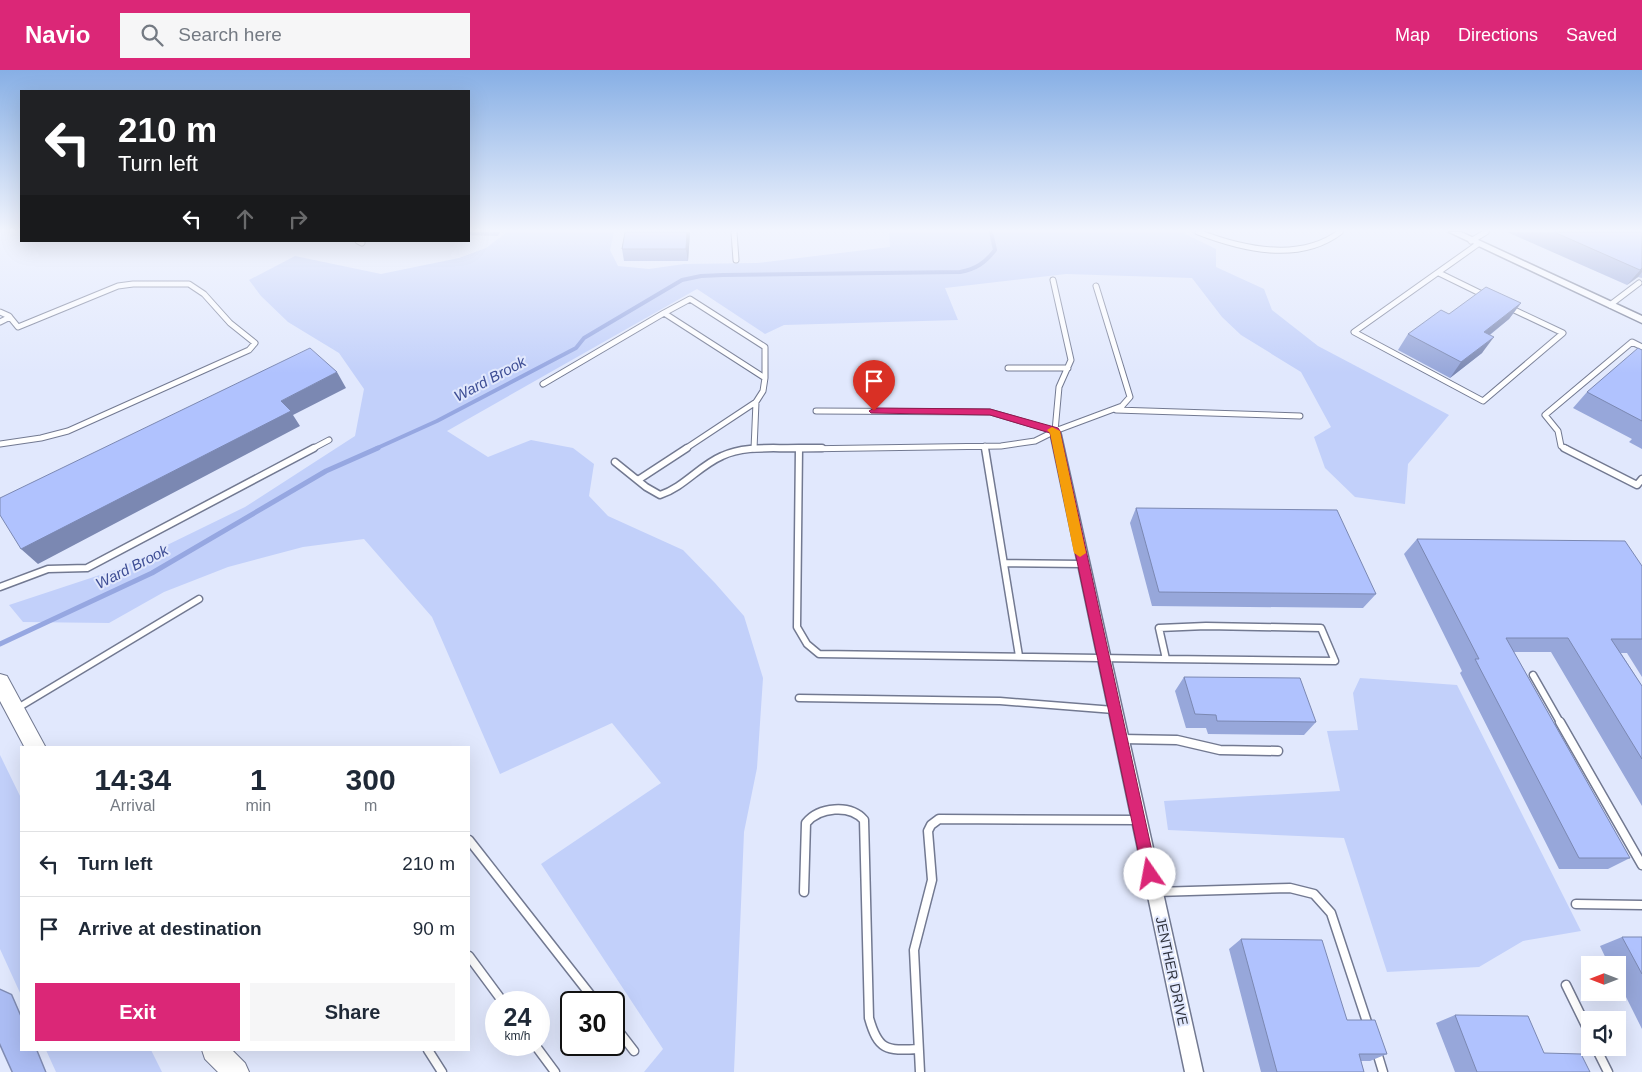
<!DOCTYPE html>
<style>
body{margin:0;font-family:Helvetica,sans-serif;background:#f6f6f7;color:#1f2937;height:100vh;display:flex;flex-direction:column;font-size:19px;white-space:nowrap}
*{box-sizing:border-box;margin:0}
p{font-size:16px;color:#747a83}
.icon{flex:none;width:28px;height:28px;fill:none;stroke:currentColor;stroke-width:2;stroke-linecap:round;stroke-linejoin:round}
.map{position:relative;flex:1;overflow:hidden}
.panel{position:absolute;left:20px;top:676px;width:450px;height:305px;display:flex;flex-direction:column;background:#fff;border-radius:0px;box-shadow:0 5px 20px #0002}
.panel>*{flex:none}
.guide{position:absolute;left:20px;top:20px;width:450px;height:152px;border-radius:0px;box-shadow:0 5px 20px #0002;background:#202124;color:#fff;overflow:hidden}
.needle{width:32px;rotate:270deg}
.buttons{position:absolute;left:1581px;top:886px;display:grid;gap:10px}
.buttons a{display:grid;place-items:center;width:45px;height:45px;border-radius:0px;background:#fff;box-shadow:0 5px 20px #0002;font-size:25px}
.speed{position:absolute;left:485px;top:921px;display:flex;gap:10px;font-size:25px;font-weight:700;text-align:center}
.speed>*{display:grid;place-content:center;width:65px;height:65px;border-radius:50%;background:#fff;box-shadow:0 5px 20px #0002;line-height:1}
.speed small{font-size:12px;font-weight:400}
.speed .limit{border:2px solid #111;border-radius:8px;background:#fff;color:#111}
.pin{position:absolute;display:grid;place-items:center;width:42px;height:42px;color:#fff;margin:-51px -21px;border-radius:50% 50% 50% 0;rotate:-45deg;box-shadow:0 0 5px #0007}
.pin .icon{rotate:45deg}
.me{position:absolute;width:55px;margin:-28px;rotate:348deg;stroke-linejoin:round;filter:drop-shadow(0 0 4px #0008)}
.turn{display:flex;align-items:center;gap:18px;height:105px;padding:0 15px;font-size:22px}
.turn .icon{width:65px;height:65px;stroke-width:2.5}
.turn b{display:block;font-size:35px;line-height:42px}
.lanes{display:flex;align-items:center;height:48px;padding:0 15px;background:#0003;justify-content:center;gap:25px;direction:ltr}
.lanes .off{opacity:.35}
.eta{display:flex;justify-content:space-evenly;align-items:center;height:85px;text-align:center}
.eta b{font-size:30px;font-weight:700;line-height:35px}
.cta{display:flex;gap:10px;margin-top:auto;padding:10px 15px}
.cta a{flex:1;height:58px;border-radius:0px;background:#db2777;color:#fff;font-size:20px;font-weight:700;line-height:58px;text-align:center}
.cta a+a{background:#f6f6f7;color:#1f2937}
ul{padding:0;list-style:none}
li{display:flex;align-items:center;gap:15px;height:65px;padding:0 15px;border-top:1px solid #e0e1e3}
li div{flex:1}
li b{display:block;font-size:19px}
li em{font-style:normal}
header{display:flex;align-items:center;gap:30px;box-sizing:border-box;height:70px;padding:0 25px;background:#db2777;color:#fff}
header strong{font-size:24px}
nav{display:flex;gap:28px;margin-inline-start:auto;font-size:18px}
.search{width:350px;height:45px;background:#f6f6f7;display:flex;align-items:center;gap:12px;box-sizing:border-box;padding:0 18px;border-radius:0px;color:#747a83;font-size:19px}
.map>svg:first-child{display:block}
.green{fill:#c2d0fa}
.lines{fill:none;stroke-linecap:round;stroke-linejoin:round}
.stream-far1{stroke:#96a7e1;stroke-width:4}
.stream{stroke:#96a7e1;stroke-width:5}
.lane-far2-casing{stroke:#727991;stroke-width:7}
.lane-far1-casing{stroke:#727991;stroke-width:9}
.lane-casing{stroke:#727991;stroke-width:11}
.street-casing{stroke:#727991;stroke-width:3}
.secondary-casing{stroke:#727991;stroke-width:2}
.highway-casing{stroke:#808cb3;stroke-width:3}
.lane-far2{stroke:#fff;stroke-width:5}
.lane-far1{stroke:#fff;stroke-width:6}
.lane{stroke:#fff;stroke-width:8}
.street{fill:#fff;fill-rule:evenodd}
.secondary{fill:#fff;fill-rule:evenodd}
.highway{fill:#acbdf4;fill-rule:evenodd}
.wall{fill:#97a7da}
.shaded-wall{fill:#7b88b2}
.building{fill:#b0c2fe;stroke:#7b88b2}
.route{fill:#db2777;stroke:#8e194d}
.slow{fill:#f59e0b}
.labels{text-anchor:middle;stroke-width:4;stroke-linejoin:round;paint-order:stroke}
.street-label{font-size:14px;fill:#2e313b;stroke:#e1e8fd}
.water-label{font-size:15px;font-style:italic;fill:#3e4e95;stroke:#e1e8fd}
</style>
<header>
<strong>Navio</strong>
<div class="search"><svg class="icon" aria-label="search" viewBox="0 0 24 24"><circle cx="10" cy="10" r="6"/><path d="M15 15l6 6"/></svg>Search here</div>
<nav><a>Map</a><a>Directions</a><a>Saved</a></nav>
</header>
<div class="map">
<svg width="1642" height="1002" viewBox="0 0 1642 1002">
<rect width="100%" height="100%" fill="#e1e8fd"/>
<path class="green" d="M507,162H614L610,180L618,196L649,199L684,194L757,193L890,177L889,162H1181L1216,179V197L1264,219L1272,240L1318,276L1449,345L1408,394L1405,434L1355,427L1325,398L1314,367L1331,357L1301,302L1241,265L1222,247L1192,208L1066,204L945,218L958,250L784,255L765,264L697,219L447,361L488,387L531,370L573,378L594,394L589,426L608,446L683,480L715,513L744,546L763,608L757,698L744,762L734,1002H644L663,979L541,794L661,713L612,653L500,704L432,547L364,469L303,477L228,497L164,522L109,553L23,552L9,535L118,499L245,437L355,366L364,319L339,283L288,252L261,226L249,210L295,186L381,204L459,188L486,178Z
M1360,608L1457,615L1581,861L1523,871L1479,897L1387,902L1344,768L1168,760L1164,731L1340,721L1327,661L1358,660L1353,623Z
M0,685L21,728V925L0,879Z
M46,980H151L162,1002H56Z"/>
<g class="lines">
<path class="stream-far1" d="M375,379L437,351L576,278L584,268L682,210L701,206L723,205L960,202C976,199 985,193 995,180L991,162"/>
<path class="stream" d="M0,574L152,503L326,401L378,378"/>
<g class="lane-far2-casing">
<path id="lane-far2" d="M734,162L736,190
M1198,162C1242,179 1299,193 1340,162
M358,171L362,173
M1471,171L1486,162
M1478,174L1354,262L1483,331L1563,263L1508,237
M1439,203L1486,226
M1053,210L1071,290L1059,317L1055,361
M1610,235L1639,213
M0,242L9,246L18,257L118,216L133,214H189L204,224L230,253L255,273L249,280L68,361L41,368L0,374
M664,243L690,229L765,277V308
M0,252L10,247
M1008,298H1068
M543,314L664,243L765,308L763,321L756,332L685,379
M1116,340L1300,346
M816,341L990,342L1055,361
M985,376V379
M312,379L329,370
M754,379L756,332
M754,379L799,378
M799,379L1001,376L1035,371L1055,361L1122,336L1130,327L1096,216
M1567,379L1561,376L1558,361L1545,345L1632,272L1642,277"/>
</g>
<g class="lane-far1-casing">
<path id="lane-far1" d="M822,378H799L797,557L807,574L819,584L1166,589
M985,378L1019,586
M1564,378L1637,415L1642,409
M615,392L646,417L660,425C684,417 699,396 722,386C745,375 774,379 799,378
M638,410L687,378
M1004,493L1082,494
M0,517L48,499L87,498L314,378
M1206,556L1321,558L1335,591L1166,589L1159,558Z
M1533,605L1561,654
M799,628L1000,631L1114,640
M16,639L199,529"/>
</g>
<g class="lane-casing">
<path id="lane" d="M1560,652L1642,795
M1122,669L1177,670L1220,680L1278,681
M469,770L596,932
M804,822L806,753C819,737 850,734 864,750L869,948C878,980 886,981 918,979
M1156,822L1290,818L1314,824L1331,843L1369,958
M1576,834L1642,835
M469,886L503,932
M1566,915L1590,964
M614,955L634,981
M535,975L555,1002
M1596,978L1608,1002
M1376,979L1383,1002
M428,980L442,1002
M920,1002L914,880L932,810L928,761L931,755L939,749L1138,750"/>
</g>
<g class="street-casing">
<path id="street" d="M1449,162H1461L1642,246V253Z
M1055,357L1060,361L1203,1002H1185L1050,361Z"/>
</g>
<g class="secondary-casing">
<path id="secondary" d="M0,604L7,606L46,678H25L0,631Z
M202,980H232L245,993L249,1002H218L205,989Z"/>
</g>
<g class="highway-casing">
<path id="highway" d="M0,920L11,925L21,948V980H36L45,1002H13L0,973Z"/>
</g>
<use href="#lane-far2" class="lane-far2"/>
<use href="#lane-far1" class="lane-far1"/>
<use href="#lane" class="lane"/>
<use href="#street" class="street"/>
<use href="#secondary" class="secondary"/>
<use href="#highway" class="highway"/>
</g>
<path class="wall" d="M469,162H500L498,166L469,165Z
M625,162H690L688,191H624L622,179Z
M1507,162H1642V208L1638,207L1627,215Z
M1521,233L1509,249L1490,265L1482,283L1450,308L1398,280L1408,264L1449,244Z
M1642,280V379L1629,372L1632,369L1573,338L1587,322Z
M1136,438L1376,524L1363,538L1152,536L1130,453Z
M1417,469L1642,496V607L1627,583H1621L1642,616V736L1551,582H1514L1630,788L1608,799H1559L1460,603L1462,601L1404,484Z
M1184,607L1316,652L1304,665L1208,664L1206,658H1186L1175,621Z
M1622,867H1642V959L1618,911V895H1609L1600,876Z
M1241,869L1347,950L1387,984L1370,991H1361L1364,1002H1261L1229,879Z
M1455,945L1544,983L1590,1002H1455L1436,953Z"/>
<path class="shaded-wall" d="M687,162H690L688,191L686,179Z
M1642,198V202L1638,207L1627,215Z
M1521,233L1509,249L1473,278L1484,262Z
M1494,267L1482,283L1450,308L1461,292Z
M337,302L346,318L293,345L300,356L38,494L21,479L281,331Z"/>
<path class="building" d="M625,162H687L686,179H622Z
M1554,162H1642V198L1640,200Z
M1486,217L1521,233L1484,262L1494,267L1461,292L1408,264L1441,240L1449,244Z
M310,278L337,302L281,331L291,341L21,479L0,445V428Z
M1638,278L1642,280V351L1587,322Z
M1136,438L1337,440L1376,524L1159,522Z
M1417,469L1625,471L1642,496V569H1611L1642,616V689L1568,568H1506L1630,788H1579L1475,589H1479Z
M1184,607L1300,608L1316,652L1217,651L1216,645L1195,644Z
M1622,867H1642V904Z
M1241,869L1322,870L1347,950H1375L1387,984H1359L1364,1002H1277Z
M1455,945L1528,946L1544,983L1581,984L1590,1002H1477Z"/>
<linearGradient id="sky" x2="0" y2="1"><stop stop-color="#87afe5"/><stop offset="0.53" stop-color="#f2f5fe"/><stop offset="1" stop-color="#f2f5fe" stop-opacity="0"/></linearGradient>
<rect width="1642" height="303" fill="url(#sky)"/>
<path class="route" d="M874,338L990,339L1058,358L1060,361L1157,804L1155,809L1150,811L1145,809L1143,804L1050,363L990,345L871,343L869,341Z"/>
<path class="slow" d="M1052,357L1060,361L1086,483L1080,487L1074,483L1050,363L1047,360Z"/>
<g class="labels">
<g class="street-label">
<text transform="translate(1172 901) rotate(78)" y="5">JENTHER DRIVE</text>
</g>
<g class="water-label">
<text transform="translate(490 309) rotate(-28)" y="5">Ward Brook</text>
<text transform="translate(132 497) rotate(-27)" y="5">Ward Brook</text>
</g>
</g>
</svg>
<div class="buttons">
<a><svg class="needle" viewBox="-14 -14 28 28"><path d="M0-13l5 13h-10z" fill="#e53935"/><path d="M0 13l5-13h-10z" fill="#747a83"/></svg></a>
<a><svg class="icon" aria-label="sound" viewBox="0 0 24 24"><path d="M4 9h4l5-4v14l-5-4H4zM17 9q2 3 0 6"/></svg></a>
</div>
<div class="speed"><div>24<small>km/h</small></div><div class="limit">30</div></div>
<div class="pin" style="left:874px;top:341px;background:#d93025"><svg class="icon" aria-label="arrive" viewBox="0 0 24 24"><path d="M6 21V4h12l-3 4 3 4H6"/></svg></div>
<svg class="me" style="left:1150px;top:804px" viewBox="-20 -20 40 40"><circle r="19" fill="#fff"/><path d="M0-13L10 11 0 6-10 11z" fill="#db2777"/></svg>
<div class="guide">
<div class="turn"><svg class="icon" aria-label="left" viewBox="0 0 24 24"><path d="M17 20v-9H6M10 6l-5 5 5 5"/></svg><div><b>210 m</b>Turn left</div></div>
<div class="lanes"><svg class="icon" aria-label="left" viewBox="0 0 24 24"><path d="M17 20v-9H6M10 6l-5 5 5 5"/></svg><svg class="icon off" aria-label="ahead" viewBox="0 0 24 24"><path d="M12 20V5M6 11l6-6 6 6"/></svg><svg class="icon off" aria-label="right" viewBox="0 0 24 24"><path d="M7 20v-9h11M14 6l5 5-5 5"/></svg></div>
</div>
<section class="panel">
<div class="eta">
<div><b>14:34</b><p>Arrival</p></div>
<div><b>1</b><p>min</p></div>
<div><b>300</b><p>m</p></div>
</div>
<ul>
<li><svg class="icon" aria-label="left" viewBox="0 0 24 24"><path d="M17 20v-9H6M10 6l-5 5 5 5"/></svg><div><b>Turn left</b></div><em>210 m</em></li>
<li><svg class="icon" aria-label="arrive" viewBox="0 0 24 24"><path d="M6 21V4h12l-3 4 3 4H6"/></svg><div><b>Arrive at destination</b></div><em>90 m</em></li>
</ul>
<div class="cta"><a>Exit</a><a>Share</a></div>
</section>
</div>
